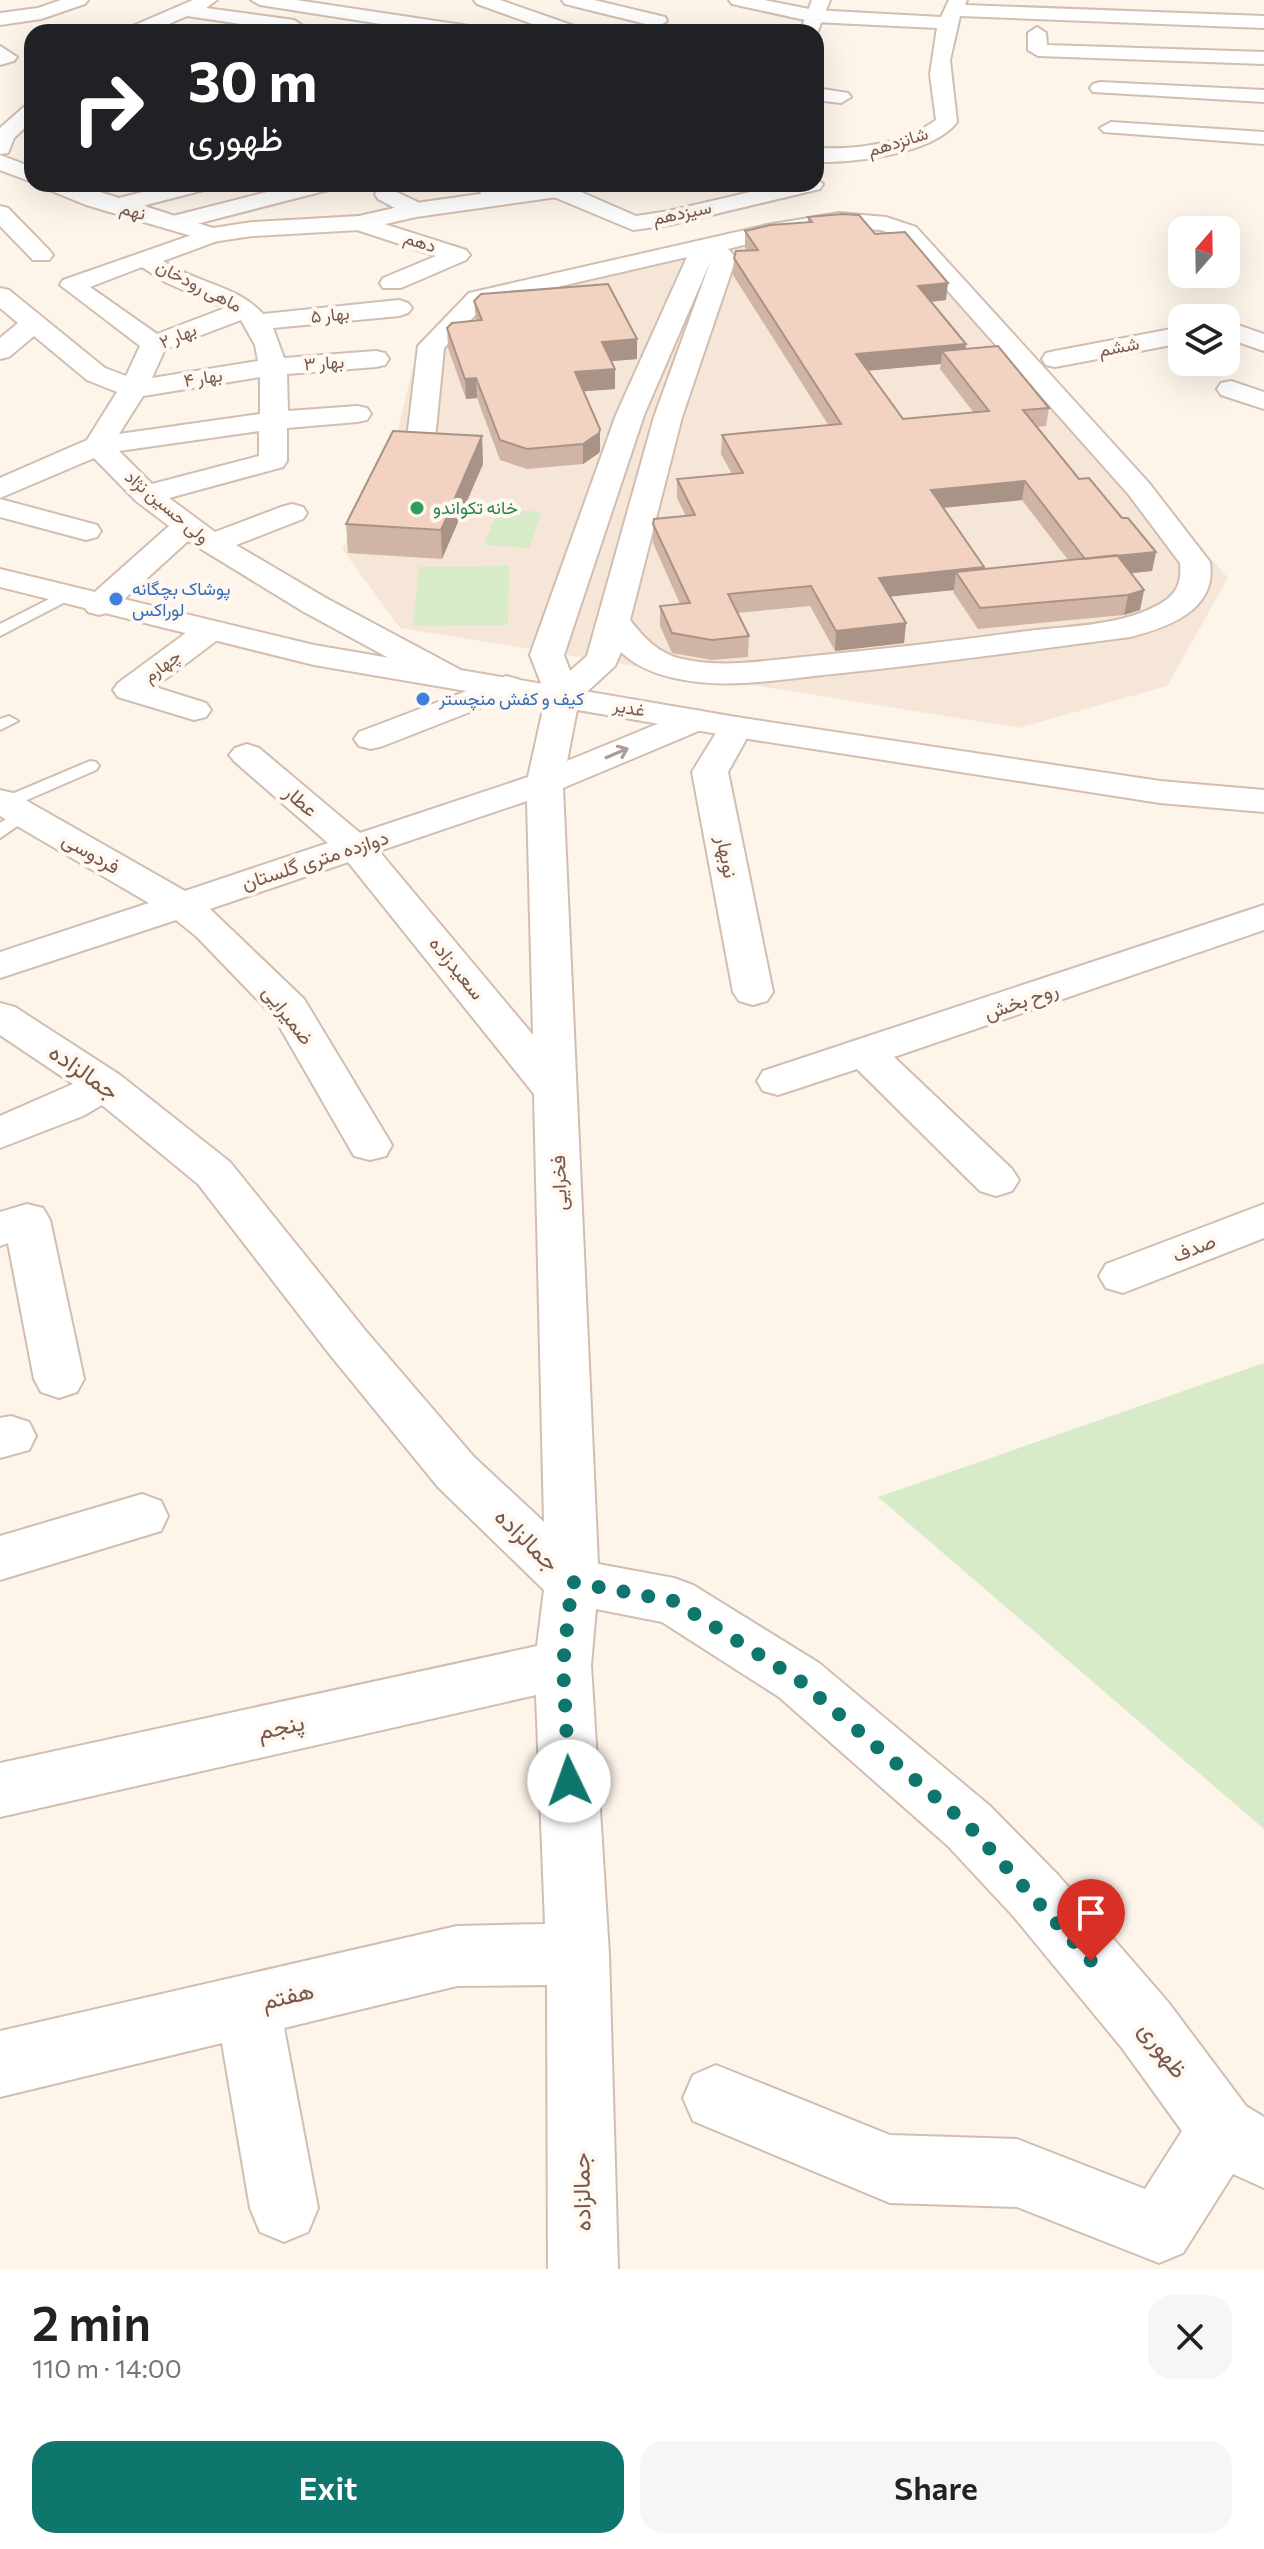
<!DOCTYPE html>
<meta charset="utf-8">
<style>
body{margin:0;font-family:Commissioner,Vazirmatn,sans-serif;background:#f6f6f6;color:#222;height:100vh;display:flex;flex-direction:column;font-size:30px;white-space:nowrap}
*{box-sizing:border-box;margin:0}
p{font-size:26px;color:#767676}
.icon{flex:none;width:44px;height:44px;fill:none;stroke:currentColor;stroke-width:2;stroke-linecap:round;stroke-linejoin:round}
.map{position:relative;height:2269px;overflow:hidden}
.drawer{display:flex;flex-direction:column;background:#fff;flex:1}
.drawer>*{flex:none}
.guide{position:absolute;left:24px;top:24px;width:800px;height:168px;border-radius:24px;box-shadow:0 8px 32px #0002;background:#202124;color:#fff;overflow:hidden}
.needle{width:52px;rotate:20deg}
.buttons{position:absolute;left:1168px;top:216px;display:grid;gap:16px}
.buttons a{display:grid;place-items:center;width:72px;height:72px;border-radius:16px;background:#fff;box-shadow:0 8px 32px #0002;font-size:40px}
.pin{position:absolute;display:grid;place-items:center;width:68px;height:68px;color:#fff;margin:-82px -34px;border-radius:50% 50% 50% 0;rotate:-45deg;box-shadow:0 0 8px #0007}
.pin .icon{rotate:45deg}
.me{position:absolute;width:88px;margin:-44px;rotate:357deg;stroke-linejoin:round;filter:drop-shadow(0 0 6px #0008)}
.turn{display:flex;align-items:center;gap:28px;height:168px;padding:0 32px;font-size:36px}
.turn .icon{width:104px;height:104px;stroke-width:2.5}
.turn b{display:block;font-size:56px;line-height:68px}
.round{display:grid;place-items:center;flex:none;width:84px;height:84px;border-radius:24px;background:#f6f6f6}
.head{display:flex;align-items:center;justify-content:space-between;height:136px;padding:0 32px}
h1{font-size:48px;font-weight:600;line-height:60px}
.cta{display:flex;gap:16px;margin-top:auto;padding:16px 32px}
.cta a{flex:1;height:92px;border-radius:24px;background:#0f766e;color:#fff;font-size:32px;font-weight:600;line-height:92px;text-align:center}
.cta a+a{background:#f6f6f6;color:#222}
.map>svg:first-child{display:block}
.residential{fill:#f5e6d8}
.green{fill:#d8ebc8}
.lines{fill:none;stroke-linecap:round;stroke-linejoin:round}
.service-casing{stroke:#d2beb1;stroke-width:4}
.minor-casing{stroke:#d2beb1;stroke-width:4}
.secondary-casing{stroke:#d5bdaf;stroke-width:4}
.service{fill:#fff;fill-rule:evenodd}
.minor{fill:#fff;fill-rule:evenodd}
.secondary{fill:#fff;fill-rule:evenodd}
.wall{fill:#d0b5a6;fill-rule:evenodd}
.shaded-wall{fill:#a99387}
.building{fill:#f2d2c1;stroke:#a99387;stroke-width:2}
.oneway{stroke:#ae9b94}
.route{stroke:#0f766e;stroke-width:14;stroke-dasharray:0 25.2}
.leisure-dot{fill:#2e9e5b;stroke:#fff8f1;stroke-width:3}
.shop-dot{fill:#3f7fe0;stroke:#fff8f1;stroke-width:3}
.labels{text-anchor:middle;stroke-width:8;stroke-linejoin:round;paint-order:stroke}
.far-street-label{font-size:18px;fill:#78594c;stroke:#fff8f1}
.far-leisure-label{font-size:18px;fill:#27864d;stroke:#fff8f1;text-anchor:start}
.far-shop-label{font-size:18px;fill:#366cbe;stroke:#fff8f1;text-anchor:start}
.street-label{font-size:20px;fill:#78594c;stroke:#fff8f1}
.near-street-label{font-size:24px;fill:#78594c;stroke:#fff8f1}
</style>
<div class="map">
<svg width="1264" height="2269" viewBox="0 0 1264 2269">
<rect width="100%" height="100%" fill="#fdf4ea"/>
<path class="residential" d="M863,215L922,233L1228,578L1167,686L1019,728L400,628L342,549L392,455L416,354L476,293L792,222Z"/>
<path class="green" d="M498,509L542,512L529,548L484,545Z
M509,566L508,625L413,626L419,567Z
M1264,1363V1829L878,1497Z"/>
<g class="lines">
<g class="service-casing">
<path id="service" d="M65,591L73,596L71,599L0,636V624Z
M9,716L18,721L0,730V719Z
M90,761L96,762L99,766L96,770L11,807H0V799Z
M23,808L29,810L32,814L29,818L0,838V823Z"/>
</g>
<g class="minor-casing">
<path id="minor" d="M61,0H88L85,4L41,19L0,25V13L38,8Z
M193,0H217L206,8L294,20L303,26L294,32L187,16L151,32H126L128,28Z
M251,0H296L469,26L478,32H432L260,5Z
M474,0H500L580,28L582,32H555L477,4Z
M562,0H594L665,17L667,21L658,27L565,4Z
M729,0H764L814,10L941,17L949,0H967L965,5L1264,16V28L960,16L950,60L957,122C933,154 854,163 816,162V148C856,150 903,144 936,120L930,74L937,28L814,22L732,4Z
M1037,27L1046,33L1047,45L1264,52V64L1038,56L1028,50V33Z
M0,46L17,57L14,61L0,65Z
M1100,82L1264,90V102L1093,92L1090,88L1093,84Z
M816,88L848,93L851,97L841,103L816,100Z
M32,104V121L14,138L8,153L0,154V128L25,106Z
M1111,122L1264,132V144L1104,132L1100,128Z
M816,178L823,184L820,189L669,225L633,230L549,195L546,190L549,185H565L636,216L669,211L784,184H816Z
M174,184H211L208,189L115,213L107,211L104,206L107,201Z
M298,184H335L332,189L173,230L165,228L161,223L165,218Z
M475,184H497L506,198L503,203H487Z
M386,187L424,205L427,210L424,215H408L378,199L375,194L378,189Z
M0,206L8,208L49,250L53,255L49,260H33L0,226Z
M839,213L886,217L916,227L1149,483L1210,562C1217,610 1169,627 1130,637C1031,650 932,664 833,674C789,678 743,687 699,682C671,679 642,672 621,652L615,666L579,699L567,761L684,713L696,710L708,713L713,720L708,727L563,788L598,1564L674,1578L693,1585L819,1663L990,1806L1058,1875L1168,2002L1246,2106L1264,2117V2188L1233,2174L1183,2253L1159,2263L1017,2207L890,2203L693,2121L683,2098L693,2075L716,2065L890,2135L1017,2139L1145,2189L1182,2131L1122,2048L1014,1917L948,1846L779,1697L662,1622L596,1609L591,1665L609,1954L618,2269H548L547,1985L457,1986L284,2028L318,2208L308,2232L284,2242L260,2232L250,2208L222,2043L0,2097V2031L457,1926L545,1924L536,1695L0,1817V1763L537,1646L544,1590L438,1487L331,1356L198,1184L102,1105L83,1116L0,1148V1116L73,1084L0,1035V1003L15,1007L120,1075L230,1162L365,1330L474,1457L544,1522L534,1094L348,862L210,909L304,999L392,1145L386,1156L370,1160L354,1156L274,1017L197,937L176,920L0,978V952L149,903L0,816V790L13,793L185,891L328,843L235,762L229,755L235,748L247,744L259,748L360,833L528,777L546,696L530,655L616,415L687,257L487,303L444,348L435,439L431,445L421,447L411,445L407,439L418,346L469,293L767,225ZM839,227L881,230L900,237L1129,495L1180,563C1182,584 1176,596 1156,606C1117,627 1063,626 1020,632C947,642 875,650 803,657C763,661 721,668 682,659C659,654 644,638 630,620L682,417L736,258L728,249L791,233ZM711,260L654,417L587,656L570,671L564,655L644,415ZM527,801L533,1035L379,851Z
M359,216L466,250L470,255L466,260L401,288H383L380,283L383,278L436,256L351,228L347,223L351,218Z
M212,228L220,230L224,235L220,240L163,261C195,283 237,285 263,314L399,300L408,303L412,308L408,313L399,316L273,328L284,358L376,351L385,353L389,359L385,365L376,367L287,374L288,411L357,406L367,408L371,414L367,420L357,422L287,428V461L283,467L169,498L215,532L281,507L292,504L303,507L307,513L303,519L236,545L326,598L459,669L464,676L459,683L447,686L435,683L304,612L188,541L110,612L99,615L88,612L83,605L88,598L169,526L136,501L94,458L0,498V478L87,440L117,392L87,380L34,336L9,357L0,359V338L18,323L0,308V288L9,290L105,368L126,376L140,346L60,285L63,280ZM142,267L167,283L225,308L157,334L90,287ZM241,320L255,345L258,361L152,378L165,349ZM260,377V414L119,434L143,396ZM259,431V456L152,484L119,451Z
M1226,321L1264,334V351L1226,338Z
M1182,327V343L1055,367L1046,365L1042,359L1046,353L1055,351Z
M1231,381L1264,392V409L1221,395L1217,389L1221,383Z
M0,499L97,525L101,531L97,537L86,540L0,517Z
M209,621L220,624L225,631L220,638L155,687L206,703L211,710L206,717L194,720L118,697L113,690L118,683L198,624Z
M506,676L518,679L523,686L518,693L383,746L371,749L359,746L354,739L359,732Z
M736,717L748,720L753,727L728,772L773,992L767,1001L753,1005L739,1001L733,992L692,772L724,720Z
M1264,905V930L894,1057L1012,1169L1019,1180L1012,1191L996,1196L980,1191L857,1069L778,1095L763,1091L757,1081L763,1071Z
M27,1204L43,1208L50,1220L84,1379L77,1392L59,1398L41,1392L34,1379L8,1243L0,1246V1212Z
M1264,1204V1238L1123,1293L1106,1288L1099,1276L1106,1264Z
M11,1416L29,1422L36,1436L29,1450L0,1458V1418Z
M142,1494L161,1501L168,1516L161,1531L0,1580V1536Z"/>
</g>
<g class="secondary-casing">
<path id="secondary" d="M812,0H830L816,36V32H800Z
M0,155L32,167V182L0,170Z
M44,184H75L213,228L252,222L359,216L416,203L552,184H584L581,189L557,197L416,217L359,230L252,236L212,242L86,205L47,189Z
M0,569L314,645L736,717L1160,781L1264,790V812L1160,803L736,737L314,665L0,587Z"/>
</g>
<use href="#service" class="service"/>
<use href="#minor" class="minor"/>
<use href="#secondary" class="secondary"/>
</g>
<path class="wall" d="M808,217L875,234L946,300L931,302L966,344V349L1049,408L1046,426L1037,427L1079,479L1122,518L1156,552L1152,571L1131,573L1144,590L1140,610L1124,615L978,629L953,592L954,590L890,596L906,623L904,643L835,651L810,606L737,613L749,636L748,657L712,660L672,653L660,626V606L680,604L653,543V524L686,516L677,498V479L732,474L721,454L722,435L829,426L733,275L734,258L747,251L745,248V231L808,222ZM941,364L940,369L974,413L903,419L868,370ZM1022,500L1068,560L984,569L943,508Z
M474,301L637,339V359L611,361L615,369V389L583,391L600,429V450L599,453L583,464L527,469L500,460L477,398L466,399L448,348L447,328L476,321Z
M482,436L483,464L442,559L348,553L346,524Z"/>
<path class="shaded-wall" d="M948,283L946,300L917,303L918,286Z
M637,339V359L602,362V342Z
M966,344L964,362L942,351L941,364L855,372L856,354Z
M615,369V389L575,392V372Z
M476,378L477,398L466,399L465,379Z
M600,429V450L599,453L583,464V444Z
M482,436L483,464L442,559L441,530Z
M1025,481L1022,500L929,509L931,490Z
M1156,552L1152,571L1082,578L1085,559Z
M984,567L982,587L956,572L954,590L877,598L879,578Z
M1144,590L1140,610L1124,615L1128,595Z
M906,623L904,643L835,651L836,631Z"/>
<path class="building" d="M842,214L859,215L875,234L905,232L948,283L918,286L966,344L856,354L903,419L989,411L942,351L998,346L1049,408L1023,410L1079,479L1089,478L1122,518H1128L1156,552L1085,559L1025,481L931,490L984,567L879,578L906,623L836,631L811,586L728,594L749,636L712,640L672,633L660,606L690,603L653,524L654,519L695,515L677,479L743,473L722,435L841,424L734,258L736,251L758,250L745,231L770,225L812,222L808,217Z
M608,284L637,339L602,342L615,369L575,372L600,429L599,433L583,444L527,449L500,440L476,378L465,379L447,328L452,323L482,320L474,301L481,294Z
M393,431L482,436L441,530L346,524Z
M1117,555L1144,590L1128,595L980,608L956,572Z"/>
<defs><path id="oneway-shaft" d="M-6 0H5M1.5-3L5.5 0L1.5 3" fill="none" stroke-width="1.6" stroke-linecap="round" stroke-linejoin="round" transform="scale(2)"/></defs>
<use class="oneway" href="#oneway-shaft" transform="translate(617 753) rotate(-23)"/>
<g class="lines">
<path class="route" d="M569,1781L563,1665L572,1582L674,1601L799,1680L969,1826L1091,1961"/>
</g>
<circle class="leisure-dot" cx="417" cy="508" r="8"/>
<g class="shop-dot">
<circle cx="116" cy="599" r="8"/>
<circle cx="423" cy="699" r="8"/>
</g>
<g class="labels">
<g class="far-street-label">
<text transform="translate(898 142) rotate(-17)" y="6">شانزدهم</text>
<text transform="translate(133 211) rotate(16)" y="6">نهم</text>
<text transform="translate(682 213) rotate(-12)" y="6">سیزدهم</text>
<text transform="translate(420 242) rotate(18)" y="6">دهم</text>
<text transform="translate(199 286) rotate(27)" y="6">ماهی رودخان</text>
<text transform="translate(330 315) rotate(-6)" y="6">بهار ۵</text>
<text transform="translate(178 336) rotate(-23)" y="6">بهار ۲</text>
<text transform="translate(1119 347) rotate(-11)" y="6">ششم</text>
<text transform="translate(324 363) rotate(-4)" y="6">بهار ۳</text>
<text transform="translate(203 378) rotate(-9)" y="6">بهار ۴</text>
<text transform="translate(167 507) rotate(40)" y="6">ولی حسین نژاد</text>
<text transform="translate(162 666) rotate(-37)" y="6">چهارم</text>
<text transform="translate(629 708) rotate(10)" y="6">غدیر</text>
</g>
<g class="far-leisure-label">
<text x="433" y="514">خانه تکواندو</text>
</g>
<g class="far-shop-label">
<text x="132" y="595">پوشاک بچگانه<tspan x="132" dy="21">لوراکس</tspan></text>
<text x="439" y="705">کیف و کفش منچستر</text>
</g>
<g class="street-label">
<text transform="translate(301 801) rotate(41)" y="7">عطار</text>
<text transform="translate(91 853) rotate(30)" y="7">فردوسی</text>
<text transform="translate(727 857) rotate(79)" y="7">نوبهار</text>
<text transform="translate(315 860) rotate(-18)" y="7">دوازده متری گلستان</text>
<text transform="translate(457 968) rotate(51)" y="7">سعیدزاده</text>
<text transform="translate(1021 1001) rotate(-19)" y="7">روح بخش</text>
<text transform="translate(288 1015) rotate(52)" y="7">ضمیرایی</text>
<text transform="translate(559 1183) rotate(-92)" y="7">فخرایی</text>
<text transform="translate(1194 1248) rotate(-22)" y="7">صدف</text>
</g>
<g class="near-street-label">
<text transform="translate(84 1072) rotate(35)" y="8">جمالزاده</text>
<text transform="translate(527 1540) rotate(44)" y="8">جمالزاده</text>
<text transform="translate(281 1727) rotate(-13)" y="8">پنجم</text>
<text transform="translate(288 1996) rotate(-13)" y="8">هفتم</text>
<text transform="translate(1163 2050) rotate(53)" y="8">ظهوری</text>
<text transform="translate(582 2192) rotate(-91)" y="8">جمالزاده</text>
</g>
</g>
</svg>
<div class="buttons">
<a><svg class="needle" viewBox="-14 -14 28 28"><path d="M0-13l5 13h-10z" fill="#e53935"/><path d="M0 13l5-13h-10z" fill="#767676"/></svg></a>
<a><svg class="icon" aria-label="layers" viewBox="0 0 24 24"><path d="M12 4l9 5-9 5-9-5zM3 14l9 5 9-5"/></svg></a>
</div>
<div class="pin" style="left:1091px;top:1961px;background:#d93025"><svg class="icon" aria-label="arrive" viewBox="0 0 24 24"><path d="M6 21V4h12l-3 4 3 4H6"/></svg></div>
<svg class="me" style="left:569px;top:1781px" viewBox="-20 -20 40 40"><circle r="19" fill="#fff"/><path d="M0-13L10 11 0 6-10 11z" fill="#0f766e"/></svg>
<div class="guide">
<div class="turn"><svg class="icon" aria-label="right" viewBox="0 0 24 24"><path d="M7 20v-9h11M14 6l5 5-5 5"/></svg><div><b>30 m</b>ظهوری</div></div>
</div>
</div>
<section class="drawer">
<div class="head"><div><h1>2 min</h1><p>110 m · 14:00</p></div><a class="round"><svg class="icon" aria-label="close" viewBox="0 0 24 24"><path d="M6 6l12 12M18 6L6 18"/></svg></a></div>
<div class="cta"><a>Exit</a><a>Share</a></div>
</section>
